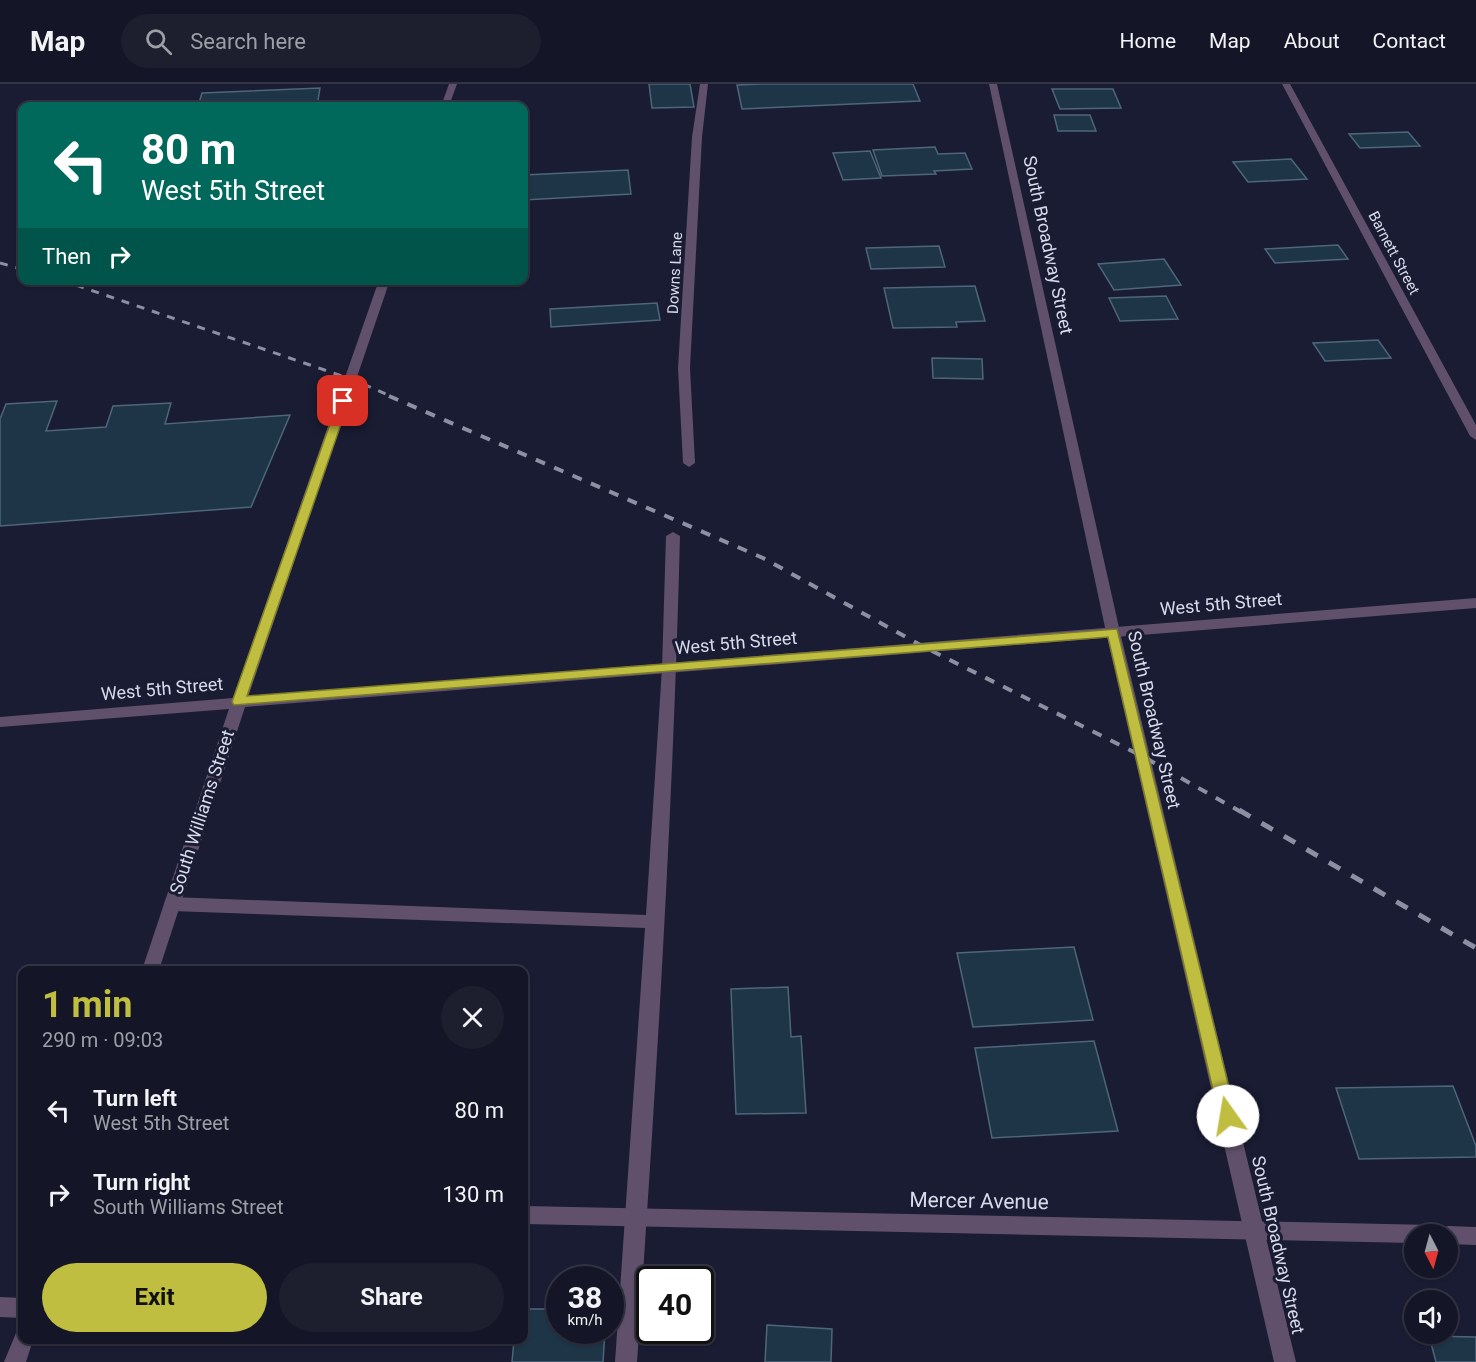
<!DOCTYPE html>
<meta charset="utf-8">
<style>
body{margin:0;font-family:Roboto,sans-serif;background:#1d1e2e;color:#f1f3f6;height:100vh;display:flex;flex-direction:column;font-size:22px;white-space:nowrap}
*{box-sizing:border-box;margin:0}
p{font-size:20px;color:#9d9fa7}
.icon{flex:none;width:33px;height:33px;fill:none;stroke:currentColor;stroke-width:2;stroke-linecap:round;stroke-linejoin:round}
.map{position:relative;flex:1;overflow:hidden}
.side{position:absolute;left:18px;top:882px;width:510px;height:378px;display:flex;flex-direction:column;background:#141526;border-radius:12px;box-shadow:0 2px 4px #0004,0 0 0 2px #333443}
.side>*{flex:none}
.banner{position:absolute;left:18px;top:18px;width:510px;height:183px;border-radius:12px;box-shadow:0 2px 4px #0004,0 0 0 2px #333443;background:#00695c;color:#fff;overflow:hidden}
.needle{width:39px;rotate:174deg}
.buttons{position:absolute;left:1404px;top:1140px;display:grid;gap:12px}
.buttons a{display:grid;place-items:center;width:54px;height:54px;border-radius:50%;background:#141526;box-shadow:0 2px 4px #0004,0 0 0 2px #333443;font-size:30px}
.speed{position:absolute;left:546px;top:1182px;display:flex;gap:12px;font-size:30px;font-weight:700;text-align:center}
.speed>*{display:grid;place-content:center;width:78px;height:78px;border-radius:50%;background:#141526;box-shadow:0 2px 4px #0004,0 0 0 2px #333443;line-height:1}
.speed small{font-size:15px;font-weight:400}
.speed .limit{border:3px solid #111;border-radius:9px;background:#fff;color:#111}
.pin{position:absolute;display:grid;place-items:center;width:51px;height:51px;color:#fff;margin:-26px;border-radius:12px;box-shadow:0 3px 9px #0006}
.me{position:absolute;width:66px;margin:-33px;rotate:347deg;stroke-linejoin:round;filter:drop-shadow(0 0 4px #0008)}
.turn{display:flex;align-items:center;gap:21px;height:126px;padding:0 24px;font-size:27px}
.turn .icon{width:78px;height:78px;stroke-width:2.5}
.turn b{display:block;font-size:42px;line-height:51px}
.then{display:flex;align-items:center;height:57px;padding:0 24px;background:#0003;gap:12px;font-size:22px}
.round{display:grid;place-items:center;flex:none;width:63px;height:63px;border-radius:32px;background:#1d1e2e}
.overview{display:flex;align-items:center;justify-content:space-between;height:102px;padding:0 24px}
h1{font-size:36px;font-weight:700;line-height:45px;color:#c0be40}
.action{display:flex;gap:12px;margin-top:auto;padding:12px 24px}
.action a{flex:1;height:69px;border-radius:36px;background:#c0be40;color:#111;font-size:24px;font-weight:700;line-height:69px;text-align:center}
.action a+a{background:#1d1e2e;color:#f1f3f6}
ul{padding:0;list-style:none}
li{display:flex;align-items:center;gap:18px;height:84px;padding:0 24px}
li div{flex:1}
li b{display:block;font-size:22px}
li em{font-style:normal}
header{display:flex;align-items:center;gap:36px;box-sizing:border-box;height:84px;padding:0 30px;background:#141526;border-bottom:2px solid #333443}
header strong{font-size:28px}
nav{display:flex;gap:33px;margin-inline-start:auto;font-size:21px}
.search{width:420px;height:54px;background:#1d1e2e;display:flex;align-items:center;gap:15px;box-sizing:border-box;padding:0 21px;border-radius:33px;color:#9d9fa7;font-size:22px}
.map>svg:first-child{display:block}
.building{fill:#1e3547;stroke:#4d667a;stroke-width:1.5}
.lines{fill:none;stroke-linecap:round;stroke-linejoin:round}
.service{fill:#61506b;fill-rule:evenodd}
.minor{fill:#61506b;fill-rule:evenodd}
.tertiary{fill:#61506b;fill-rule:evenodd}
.rail-far2{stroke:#8d8fa2;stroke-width:3;stroke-dasharray:8 8;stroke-linecap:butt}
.rail-far1{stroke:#8d8fa2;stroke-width:4;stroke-dasharray:10 10;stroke-linecap:butt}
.rail{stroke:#8d8fa2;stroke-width:5;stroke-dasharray:13 13;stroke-linecap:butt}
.route{fill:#c0be40;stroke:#7d7c2a;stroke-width:1.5}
.labels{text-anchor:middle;stroke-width:6;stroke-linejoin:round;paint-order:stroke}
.far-street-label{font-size:15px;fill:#d8dbeb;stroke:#1a1c33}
.street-label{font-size:18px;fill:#d8dbeb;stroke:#1a1c33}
.near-street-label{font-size:21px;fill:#d8dbeb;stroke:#1a1c33}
</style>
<header>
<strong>Map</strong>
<div class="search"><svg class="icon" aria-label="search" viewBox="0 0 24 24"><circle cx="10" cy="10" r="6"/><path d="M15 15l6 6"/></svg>Search here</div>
<nav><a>Home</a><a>Map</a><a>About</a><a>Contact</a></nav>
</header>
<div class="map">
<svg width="1476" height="1278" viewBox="0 0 1476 1278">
<rect width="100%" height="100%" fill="#1a1c33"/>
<path class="building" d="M649,0H690L694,23L652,24Z
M762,0H913L920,17L742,25L737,1Z
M320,4L317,22H198L202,9Z
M1052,5H1113L1121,24L1060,25Z
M1054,31H1090L1096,47H1058Z
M1408,48L1420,62L1360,64L1349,50Z
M935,63L938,70L965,69L972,85L934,87L936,90L882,92L873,66Z
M870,67L881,94L843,96L833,69Z
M1291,75L1307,95L1248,98L1233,78Z
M628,86L631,110L524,116V91Z
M1338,161L1348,175L1275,179L1265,165Z
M939,162L945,183L871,185L866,164Z
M1164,175L1181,201L1114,206L1098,180Z
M975,202L985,237L956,238L957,243L893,244L884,204Z
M1166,212L1178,235L1120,237L1109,214Z
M657,219L660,236L551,243L550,225Z
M1378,256L1391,274L1325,277L1313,259Z
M932,274L982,275L983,295L933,294Z
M57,317L46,347L106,343L113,322L171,319L165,340L290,331L251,423L0,442V335L6,320Z
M1074,863L1093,936L973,943L957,869Z
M788,903L791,953L801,952L806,1029L736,1030L731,905Z
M1094,957L1118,1047L992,1054L975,964Z
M1453,1002L1476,1062V1073L1359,1075L1336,1004Z
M524,1225H560V1246H605L603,1278H512L514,1256H524Z
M767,1241L832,1245L831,1278H765Z
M1429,1252L1476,1253V1278H1436Z"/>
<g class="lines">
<path class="service" d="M700,0H708L702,53L690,284L695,379L689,383L683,379L678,284L692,53Z
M673,448L680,452C673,728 656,1003 637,1278H615L645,844L172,827L166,825L164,820L166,815L172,813L646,831L662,584L666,452Z
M0,1213L22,1214V1234L0,1233Z"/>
<path class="minor" d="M449,0H457L449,22H441Z
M1282,0H1290L1476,341V356L1470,352Z
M379,196H390L248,613L1476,514V524L245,623L159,886H142L229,625L0,643V633L233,614Z
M524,1122L1433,1141L1441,1145L1448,1142L1476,1143V1161L1448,1160V1150H1414V1159L524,1140Z
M22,1246V1256H33L26,1278H4L16,1249Z"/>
<path class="tertiary" d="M989,0H997L1120,548L1296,1278H1274L1106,548Z"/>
<path class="rail-far2" d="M0,179L22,185
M61,196L351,295L393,313"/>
<path class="rail-far1" d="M389,312L763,474L924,563L1142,672L1241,728"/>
<path class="rail" d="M1239,726L1476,864"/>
</g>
<path class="route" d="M343,314L349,317L247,612L1117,545L1236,1032L1234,1038L1228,1040L1222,1038L1219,1032L1108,553L234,621L232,618L338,317Z"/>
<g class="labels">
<g class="far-street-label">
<text transform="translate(1394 169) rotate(62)" y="5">Barnett Street</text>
<text transform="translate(675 189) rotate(-87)" y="5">Downs Lane</text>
</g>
<g class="street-label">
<text transform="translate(1048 161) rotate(78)" y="6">South Broadway Street</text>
<text transform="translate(1221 520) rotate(-5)" y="6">West 5th Street</text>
<text transform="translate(736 559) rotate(-5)" y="6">West 5th Street</text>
<text transform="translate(162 605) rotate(-5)" y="6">West 5th Street</text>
<text transform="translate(1154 636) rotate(77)" y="6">South Broadway Street</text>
<text transform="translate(202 728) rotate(-72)" y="6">South Williams Street</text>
<text transform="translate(1278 1161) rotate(77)" y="6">South Broadway Street</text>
</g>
<g class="near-street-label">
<text transform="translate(979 1117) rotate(1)" y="7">Mercer Avenue</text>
</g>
</g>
</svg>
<div class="buttons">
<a><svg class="needle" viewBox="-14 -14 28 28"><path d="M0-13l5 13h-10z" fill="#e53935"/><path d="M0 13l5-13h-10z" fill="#9d9fa7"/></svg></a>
<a><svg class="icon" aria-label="sound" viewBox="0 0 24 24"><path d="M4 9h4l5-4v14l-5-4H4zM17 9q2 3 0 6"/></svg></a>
</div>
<div class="speed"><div>38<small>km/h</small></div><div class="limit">40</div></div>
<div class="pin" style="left:343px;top:317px;background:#d93025"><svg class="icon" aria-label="arrive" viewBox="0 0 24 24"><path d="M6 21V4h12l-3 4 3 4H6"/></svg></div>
<svg class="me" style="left:1228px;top:1032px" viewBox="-20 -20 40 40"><circle r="19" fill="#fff"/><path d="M0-13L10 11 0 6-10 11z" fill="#c0be40"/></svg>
<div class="banner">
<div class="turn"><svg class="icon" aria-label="left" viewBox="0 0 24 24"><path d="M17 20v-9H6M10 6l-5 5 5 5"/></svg><div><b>80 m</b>West 5th Street</div></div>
<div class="then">Then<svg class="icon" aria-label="right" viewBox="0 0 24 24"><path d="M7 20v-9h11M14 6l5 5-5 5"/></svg></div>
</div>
<section class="side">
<div class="overview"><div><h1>1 min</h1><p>290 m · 09:03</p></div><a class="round"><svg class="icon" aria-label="close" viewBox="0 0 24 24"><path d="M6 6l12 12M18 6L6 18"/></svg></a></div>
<ul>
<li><svg class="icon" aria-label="left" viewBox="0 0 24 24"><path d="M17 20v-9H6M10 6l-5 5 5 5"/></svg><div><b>Turn left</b><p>West 5th Street</p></div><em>80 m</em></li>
<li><svg class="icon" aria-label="right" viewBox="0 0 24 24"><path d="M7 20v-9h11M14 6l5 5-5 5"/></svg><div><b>Turn right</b><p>South Williams Street</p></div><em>130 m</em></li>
</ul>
<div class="action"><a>Exit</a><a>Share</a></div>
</section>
</div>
